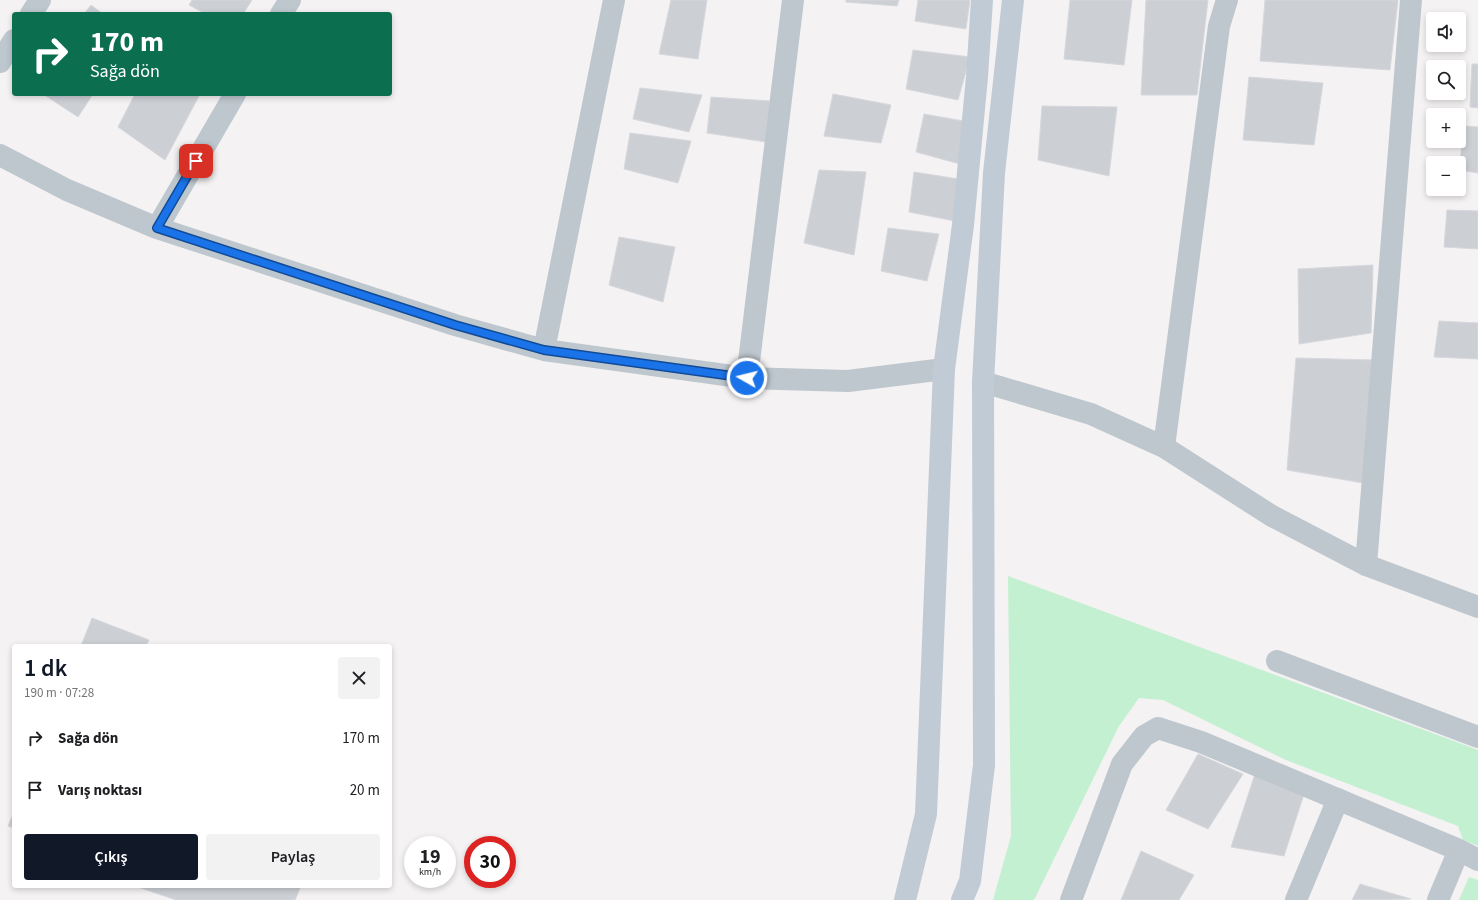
<!DOCTYPE html>
<html lang="tr">
<meta charset="utf-8">
<style>
body{margin:0;font-family:"Source Sans 3",sans-serif;background:#f2f2f2;color:#202124;height:100vh;display:flex;flex-direction:column;font-size:15px;white-space:nowrap}
*{box-sizing:border-box;margin:0}
p{font-size:13px;color:#757577}
.icon{flex:none;width:22px;height:22px;fill:none;stroke:currentColor;stroke-width:2;stroke-linecap:round;stroke-linejoin:round}
.map{position:relative;flex:1;overflow:hidden}
.drawer{position:absolute;left:12px;top:644px;width:380px;height:244px;display:flex;flex-direction:column;background:#fff;border-radius:4px;box-shadow:0 2px 6px #0003}
.drawer>*{flex:none}
.hud{position:absolute;left:12px;top:12px;width:380px;height:84px;border-radius:4px;box-shadow:0 2px 6px #0003;background:#0b6e4f;color:#fff;overflow:hidden}
.tools{position:absolute;left:1426px;top:12px;display:grid;gap:8px}
.tools a{display:grid;place-items:center;width:40px;height:40px;border-radius:4px;background:#fff;box-shadow:0 2px 6px #0003;font-size:20px}
.speed{position:absolute;left:404px;top:836px;display:flex;gap:8px;font-size:20px;font-weight:700;text-align:center}
.speed>*{display:grid;place-content:center;width:52px;height:52px;border-radius:50%;background:#fff;box-shadow:0 2px 6px #0003;line-height:1}
.speed small{font-size:10px;font-weight:400}
.speed .limit{border:6px solid #d22;background:#fff;color:#111}
.pin{position:absolute;display:grid;place-items:center;width:34px;height:34px;color:#fff;margin:-17px;border-radius:8px;box-shadow:0 2px 6px #0006}
.me{position:absolute;width:44px;margin:-22px;rotate:278deg;stroke-linejoin:round;filter:drop-shadow(0 0 3px #0008)}
.turn{display:flex;align-items:center;gap:14px;height:84px;padding:0 12px;font-size:18px}
.turn .icon{width:52px;height:52px;stroke-width:2.5}
.turn b{display:block;font-size:28px;line-height:34px}
.round{display:grid;place-items:center;flex:none;width:42px;height:42px;border-radius:4px;background:#f2f2f2}
.overview{display:flex;align-items:center;justify-content:space-between;height:68px;padding:0 12px}
h1{font-size:24px;font-weight:600;line-height:30px;color:#111827}
.button{display:flex;gap:8px;margin-top:auto;padding:8px 12px}
.button a{flex:1;height:46px;border-radius:4px;background:#111827;color:#fff;font-size:16px;font-weight:600;line-height:46px;text-align:center}
.button a+a{background:#f2f2f2;color:#202124}
ul{padding:0;list-style:none}
li{display:flex;align-items:center;gap:12px;height:52px;padding:0 12px}
li div{flex:1}
li b{display:block;font-size:15px}
li em{font-style:normal}
.map>svg:first-child{display:block}
.green{fill:#c2f0d1}
.building{fill:#cccfd4;stroke:#d6d8dd}
.lines{fill:none;stroke-linecap:round;stroke-linejoin:round}
.street{stroke:#bec7ce;stroke-width:22}
.secondary{stroke:#c0cbd5;stroke-width:22}
.route-casing{stroke:#114b97;stroke-width:10}
.route{stroke:#1a73e8;stroke-width:7}
</style>
<div class="map">
<svg width="1478" height="900" viewBox="0 0 1478 900">
<rect width="100%" height="100%" fill="#f4f2f2"/>
<path class="green" d="M1008,576L1478,750V846L1463,840L1458,826L1286,760L1163,700L1139,698L1119,726L1034,900H993L1011,836Z
M1469,877L1478,880V900H1459Z"/>
<path class="building" d="M192,0H252L243,14H206L189,5Z
M671,0H707L698,59L659,54Z
M846,0H899L897,6L846,2Z
M918,0H970L966,29L915,21Z
M1070,0H1132L1124,65L1064,59Z
M1146,0H1208L1197,95H1141Z
M1265,0H1398L1390,70L1260,61Z
M91,5L103,14H84Z
M913,50L970,57L958,100L906,89Z
M1472,64H1478V108L1470,107Z
M1249,77L1323,83L1314,145L1243,140Z
M640,88L702,95L689,132L633,119Z
M43,94H93L78,117Z
M135,94H200L165,160L118,127Z
M833,94L891,105L881,143L824,136Z
M711,97L770,101L766,142L707,133Z
M1042,106L1117,107L1109,176L1038,160Z
M924,114L969,122L960,164L916,152Z
M1464,126L1478,127V173L1459,170Z
M630,133L691,141L678,183L624,169Z
M819,170L866,172L854,255L804,243Z
M914,172L965,180L960,222L909,212Z
M1447,210L1478,211V249L1444,247Z
M888,228L939,234L927,281L881,271Z
M619,237L675,247L663,302L609,285Z
M1373,265L1371,333L1299,344L1298,269Z
M1439,321L1478,323V359L1434,357Z
M1296,358L1373,360L1363,483L1287,470Z
M92,618L149,640L146,646H81Z
M1198,754L1243,774L1208,829L1166,810Z
M1255,774L1305,791L1284,856L1231,847Z
M14,812V828L8,826Z
M1141,851L1194,875L1179,900H1121Z
M1360,884L1411,899L1352,900Z
M135,886H301L295,900H176Z"/>
<g class="lines">
<path class="street" d="M31,14L40,0
M281,14L290,0
M0,62L14,40
M0,155L67,190L157,228L455,325L544,350L747,378L848,381L944,369
M157,228L235,94
M544,350L614,0
M747,378L793,0
M983,382L1091,414L1164,447L1272,516L1366,565L1478,607
M1164,447L1219,26L1227,0
M1366,565L1411,0
M1277,661L1478,737
M1071,900L1122,764L1144,736L1158,728L1201,742L1459,850L1478,860
M1296,900L1338,799
M1438,900L1459,850"/>
<path class="secondary" d="M905,900L926,814L944,369L963,225L977,77L982,0
M962,900L970,881L984,765L983,382L994,173L1013,0"/>
</g>
<g class="lines">
<g class="route-casing">
<path id="route" d="M196,161L157,228L455,325L544,350L747,378"/>
</g>
<use href="#route" class="route"/>
</g>
</svg>
<div class="tools">
<a><svg class="icon" aria-label="sound" viewBox="0 0 24 24"><path d="M4 9h4l5-4v14l-5-4H4zM17 9q2 3 0 6"/></svg></a>
<a><svg class="icon" aria-label="search" viewBox="0 0 24 24"><circle cx="10" cy="10" r="6"/><path d="M15 15l6 6"/></svg></a>
<a>+</a>
<a>−</a>
</div>
<div class="speed"><div>19<small>km/h</small></div><div class="limit">30</div></div>
<div class="pin" style="left:196px;top:161px;background:#d93025"><svg class="icon" aria-label="arrive" viewBox="0 0 24 24"><path d="M6 21V4h12l-3 4 3 4H6"/></svg></div>
<svg class="me" style="left:747px;top:378px" viewBox="-20 -20 40 40"><circle r="17" fill="#1a73e8" stroke="#fff" stroke-width="3"/><path d="M0-11L8 9 0 5-8 9z" fill="#fff"/></svg>
<div class="hud">
<div class="turn"><svg class="icon" aria-label="right" viewBox="0 0 24 24"><path d="M7 20v-9h11M14 6l5 5-5 5"/></svg><div><b>170 m</b>Sağa dön</div></div>
</div>
<section class="drawer">
<div class="overview"><div><h1>1 dk</h1><p>190 m · 07:28</p></div><a class="round"><svg class="icon" aria-label="close" viewBox="0 0 24 24"><path d="M6 6l12 12M18 6L6 18"/></svg></a></div>
<ul>
<li><svg class="icon" aria-label="right" viewBox="0 0 24 24"><path d="M7 20v-9h11M14 6l5 5-5 5"/></svg><div><b>Sağa dön</b></div><em>170 m</em></li>
<li><svg class="icon" aria-label="arrive" viewBox="0 0 24 24"><path d="M6 21V4h12l-3 4 3 4H6"/></svg><div><b>Varış noktası</b></div><em>20 m</em></li>
</ul>
<div class="button"><a>Çıkış</a><a>Paylaş</a></div>
</section>
</div>
